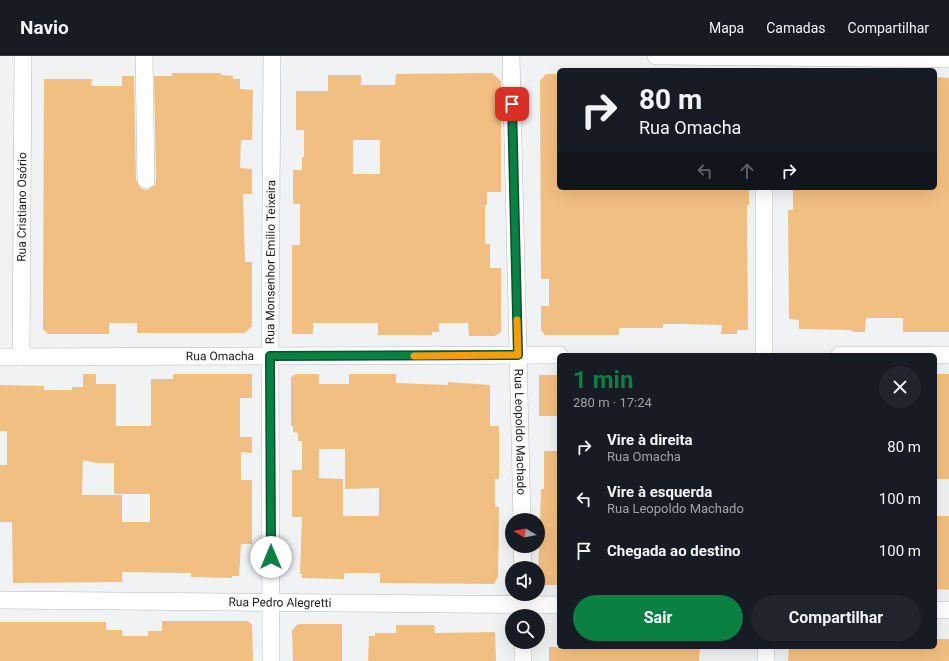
<!DOCTYPE html>
<html lang="pt">
<meta charset="utf-8">
<style>
body{margin:0;font-family:Roboto,sans-serif;background:#20242c;color:#f1f3f6;height:100vh;display:flex;flex-direction:column;font-size:15px;white-space:nowrap}
*{box-sizing:border-box;margin:0}
p{font-size:13px;color:#9ea1a6}
.icon{flex:none;width:22px;height:22px;fill:none;stroke:currentColor;stroke-width:2;stroke-linecap:round;stroke-linejoin:round}
.map{position:relative;flex:1;overflow:hidden}
.panel{position:absolute;left:557px;top:297px;width:380px;height:296px;display:flex;flex-direction:column;background:#171b24;border-radius:6px;box-shadow:0 4px 16px #0002}
.panel>*{flex:none}
.top-card{position:absolute;left:557px;top:12px;width:380px;height:122px;border-radius:6px;box-shadow:0 4px 16px #0002;background:#171b24;color:#f1f3f6;overflow:hidden}
.needle{width:26px;rotate:280deg}
.buttons{position:absolute;left:505px;top:457px;display:grid;gap:8px}
.buttons a{display:grid;place-items:center;width:40px;height:40px;border-radius:50%;background:#171b24;box-shadow:0 4px 16px #0002;font-size:20px}
.pin{position:absolute;display:grid;place-items:center;width:34px;height:34px;color:#fff;margin:-17px;border-radius:8px;box-shadow:0 2px 6px #0006}
.me{position:absolute;width:44px;margin:-22px;rotate:0deg;stroke-linejoin:round;filter:drop-shadow(0 0 3px #0008)}
.turn{display:flex;align-items:center;gap:14px;height:84px;padding:0 16px;font-size:18px}
.turn .icon{width:52px;height:52px;stroke-width:2.5}
.turn b{display:block;font-size:28px;line-height:34px}
.lanes{display:flex;align-items:center;height:38px;padding:0 16px;background:#0003;justify-content:center;gap:20px;direction:ltr}
.lanes .off{opacity:.35}
.round{display:grid;place-items:center;flex:none;width:42px;height:42px;border-radius:21px;background:#20242c}
.overview{display:flex;align-items:center;justify-content:space-between;height:68px;padding:0 16px}
h1{font-size:24px;font-weight:700;line-height:30px;color:#0b8043}
.primary-button{display:flex;gap:8px;margin-top:auto;padding:8px 16px}
.primary-button a{flex:1;height:46px;border-radius:24px;background:#0b8043;color:#fff;font-size:16px;font-weight:700;line-height:46px;text-align:center}
.primary-button a+a{background:#20242c;color:#f1f3f6}
ul{padding:0;list-style:none}
li{display:flex;align-items:center;gap:12px;height:52px;padding:0 16px}
li div{flex:1}
li b{display:block;font-size:15px}
li em{font-style:normal}
header{display:flex;align-items:center;gap:24px;box-sizing:border-box;height:56px;padding:0 20px;background:#171b24;border-bottom:1px solid #363941}
header strong{font-size:19px}
nav{display:flex;gap:22px;margin-inline-start:auto;font-size:14px}
.map>svg:first-child{display:block}
.building{fill:#f2bf82;fill-rule:evenodd}
.lines{fill:none;stroke-linecap:round;stroke-linejoin:round}
.minor-casing{stroke:#b9babb;stroke-width:18}
.minor{stroke:#fff;stroke-width:17}
.route-casing{stroke:#07532c;stroke-width:10}
.route{stroke:#0b8043;stroke-width:7}
.slow{stroke:#f59e0b;stroke-width:7}
.labels{text-anchor:middle;stroke-width:3;stroke-linejoin:round;paint-order:stroke}
.street-label{font-size:12px;fill:#1c1c1c;stroke:#fff}
</style>
<header>
<strong>Navio</strong>
<nav><a>Mapa</a><a>Camadas</a><a>Compartilhar</a></nav>
</header>
<div class="map">
<svg width="949" height="605" viewBox="0 0 949 605">
<rect width="100%" height="100%" fill="#f1f2f3"/>
<path class="building" d="M172,17H221V19L233,20V23H240V33L253,34L252,84H241L240,112L252,113V138H243L245,206H252V270L245,277H137V267H109V278H48L43,273L44,23H92L91,30H122V20H134L136,124L141,133L147,134L155,129L156,124L154,20H172Z
M492,17L501,25V136H487V149H485V188H490V212H501V276L495,280H469L468,267H439V276H432V279H378V267H313V278H292V189H300V148H293V114H302V101H304V74H296V35H328V19H361V29H395L396,18ZM353,84H380V118H353Z
M546,18H559V132H749V149H747L748,274H737V278H721L722,269L683,268H663V272H619V279H545L541,274V250H549V223H541L540,25Z
M935,21L949,22V276H903V262H866L865,276H852V274L799,273V264L789,263L788,154H793V132H935Z
M83,318H96V328H116V370H151V323H173V318H252V342H240V381H252V397L241,396V424H252V488H241L239,520H232V522L191,521V517L122,516V526L13,527L12,466H0V409H7V375H0V329L44,330V334H72V331H83ZM83,404L97,407H114V438H150V466H122V439H82Z
M296,318H319V328H349V318H396V327L448,329V326L490,329V370H499V423H495V451H499L498,521L494,528L380,527V517H344V523L302,522V518H300L302,461H292V414H302V385H298V377L293,376V370H291V321ZM319,393H345V433L379,432V460H343V423L319,422Z
M935,318H949V423H935Z
M539,319H559V360H539Z
M544,395H559V529H543L538,524L541,433H544Z
M935,460H949V534L935,533Z
M162,565H248L252,569L253,605H0V566H106V574H122V580H148V575H162Z
M298,568H342V605H293L292,574Z
M396,569H434L435,577L495,576L496,605H368L369,580H375V577H396Z
M935,583H949V605H788L789,591H935Z
M549,591H700L699,605H549Z"/>
<g class="lines">
<g class="minor-casing">
<g id="minor">
<path d="M144,0L146,124"/>
<path id="s1" d="M511,0L522,464"/>
<path d="M656,0L949,3"/>
<path d="M764,299V132"/>
<path d="M840,299H949"/>
<path id="s2" d="M0,301L559,299"/>
<path id="s3" d="M21,301L23,0"/>
<path d="M522,490L523,512"/>
<path id="s4" d="M0,544L559,549"/>
<path d="M935,554H949"/>
<path d="M523,586V605"/>
<path id="s5" d="M271,605L270,300L272,0"/>
<path d="M766,605V591"/>
</g>
</g>
<use href="#minor" class="minor"/>
</g>
<g class="lines">
<g class="route-casing">
<path id="route" d="M271,501L270,300L518,299L512,48"/>
</g>
<use href="#route" class="route"/>
<path class="slow" d="M414,300L518,299L517,264"/>
</g>
<g class="labels">
<g class="street-label">
<text dy="4" stroke="none"><textPath href="#s3" startOffset="150">Rua Cristiano Osório</textPath></text>
<text dy="4" stroke="none"><textPath href="#s5" startOffset="399">Rua Monsenhor Emilio Teixeira</textPath></text>
<text dy="4" stroke="none"><textPath href="#s2" startOffset="220">Rua Omacha</textPath></text>
<text dy="4" stroke="none"><textPath href="#s1" startOffset="376">Rua Leopoldo Machado</textPath></text>
<text dy="4" stroke="none"><textPath href="#s4" startOffset="280">Rua Pedro Alegretti</textPath></text>
</g>
</g>
</svg>
<div class="buttons">
<a><svg class="needle" viewBox="-14 -14 28 28"><path d="M0-13l5 13h-10z" fill="#e53935"/><path d="M0 13l5-13h-10z" fill="#9ea1a6"/></svg></a>
<a><svg class="icon" aria-label="sound" viewBox="0 0 24 24"><path d="M4 9h4l5-4v14l-5-4H4zM17 9q2 3 0 6"/></svg></a>
<a><svg class="icon" aria-label="search" viewBox="0 0 24 24"><circle cx="10" cy="10" r="6"/><path d="M15 15l6 6"/></svg></a>
</div>
<div class="pin" style="left:512px;top:48px;background:#d93025"><svg class="icon" aria-label="arrive" viewBox="0 0 24 24"><path d="M6 21V4h12l-3 4 3 4H6"/></svg></div>
<svg class="me" style="left:271px;top:501px" viewBox="-20 -20 40 40"><circle r="19" fill="#fff"/><path d="M0-13L10 11 0 6-10 11z" fill="#0b8043"/></svg>
<div class="top-card">
<div class="turn"><svg class="icon" aria-label="right" viewBox="0 0 24 24"><path d="M7 20v-9h11M14 6l5 5-5 5"/></svg><div><b>80 m</b>Rua Omacha</div></div>
<div class="lanes"><svg class="icon off" aria-label="left" viewBox="0 0 24 24"><path d="M17 20v-9H6M10 6l-5 5 5 5"/></svg><svg class="icon off" aria-label="ahead" viewBox="0 0 24 24"><path d="M12 20V5M6 11l6-6 6 6"/></svg><svg class="icon" aria-label="right" viewBox="0 0 24 24"><path d="M7 20v-9h11M14 6l5 5-5 5"/></svg></div>
</div>
<section class="panel">
<div class="overview"><div><h1>1 min</h1><p>280 m · 17:24</p></div><a class="round"><svg class="icon" aria-label="close" viewBox="0 0 24 24"><path d="M6 6l12 12M18 6L6 18"/></svg></a></div>
<ul>
<li><svg class="icon" aria-label="right" viewBox="0 0 24 24"><path d="M7 20v-9h11M14 6l5 5-5 5"/></svg><div><b>Vire à direita</b><p>Rua Omacha</p></div><em>80 m</em></li>
<li><svg class="icon" aria-label="left" viewBox="0 0 24 24"><path d="M17 20v-9H6M10 6l-5 5 5 5"/></svg><div><b>Vire à esquerda</b><p>Rua Leopoldo Machado</p></div><em>100 m</em></li>
<li><svg class="icon" aria-label="arrive" viewBox="0 0 24 24"><path d="M6 21V4h12l-3 4 3 4H6"/></svg><div><b>Chegada ao destino</b></div><em>100 m</em></li>
</ul>
<div class="primary-button"><a>Sair</a><a>Compartilhar</a></div>
</section>
</div>
